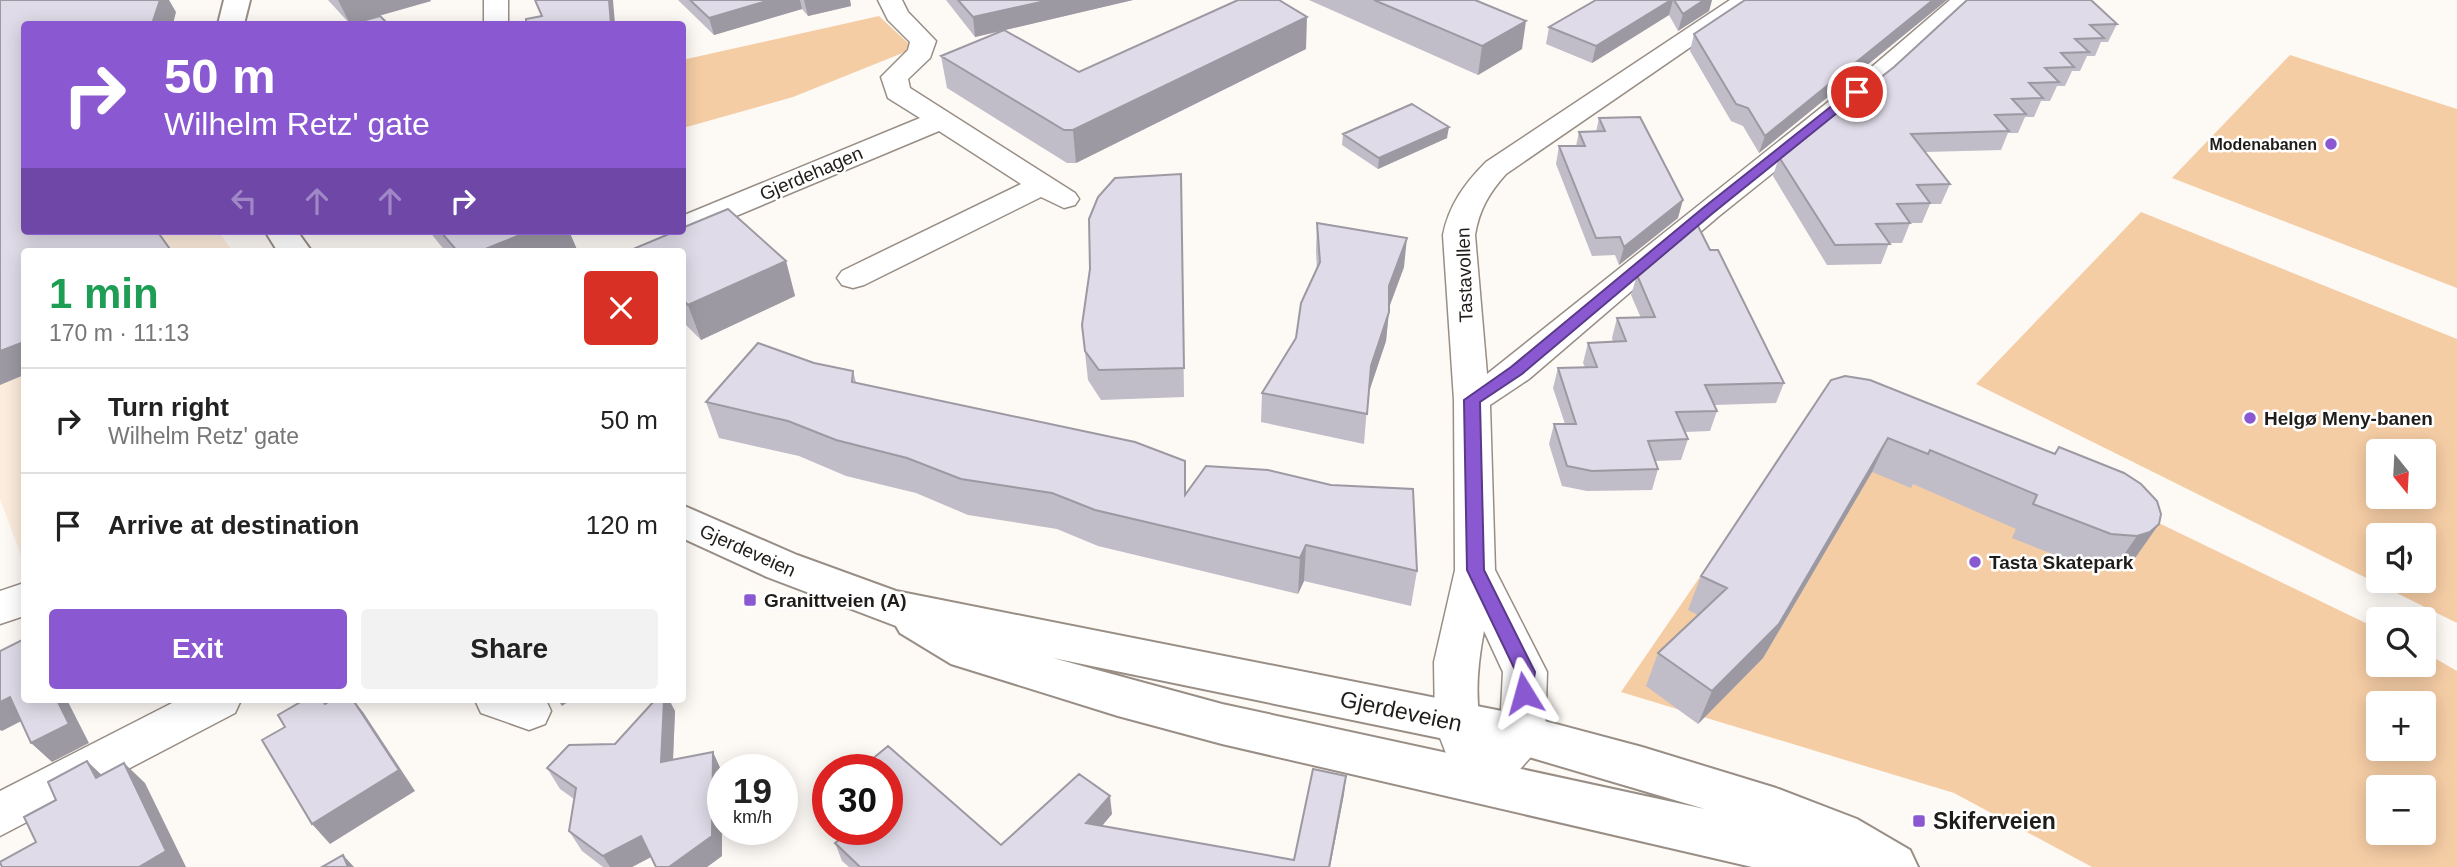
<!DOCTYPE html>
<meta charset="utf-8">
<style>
body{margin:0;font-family:Helvetica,sans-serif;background:#f2f2f2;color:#222;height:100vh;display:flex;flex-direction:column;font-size:26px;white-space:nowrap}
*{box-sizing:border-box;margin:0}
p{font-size:23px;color:#767676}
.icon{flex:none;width:38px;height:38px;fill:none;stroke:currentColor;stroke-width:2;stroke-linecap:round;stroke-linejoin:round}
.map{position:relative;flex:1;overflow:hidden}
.sheet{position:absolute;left:21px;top:248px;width:665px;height:455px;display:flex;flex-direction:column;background:#fff;border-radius:7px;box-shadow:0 4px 18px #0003}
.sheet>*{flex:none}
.hud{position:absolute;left:21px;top:21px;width:665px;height:214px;border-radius:7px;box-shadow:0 4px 18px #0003;background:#8a59d1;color:#fff;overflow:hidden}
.needle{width:46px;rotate:162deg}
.fabs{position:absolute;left:2366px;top:439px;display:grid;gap:14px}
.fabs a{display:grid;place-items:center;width:70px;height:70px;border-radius:7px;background:#fff;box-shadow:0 4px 18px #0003;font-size:35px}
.speed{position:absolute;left:707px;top:754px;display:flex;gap:14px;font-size:35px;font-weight:700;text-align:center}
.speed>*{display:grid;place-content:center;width:91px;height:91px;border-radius:50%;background:#fff;box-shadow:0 4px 18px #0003;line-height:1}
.speed small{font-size:18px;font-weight:400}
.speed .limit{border:10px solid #d22;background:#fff;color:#111}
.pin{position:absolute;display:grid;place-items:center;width:60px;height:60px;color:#fff;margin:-30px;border:4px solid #fff;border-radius:50%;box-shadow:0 2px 7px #0007}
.me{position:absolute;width:77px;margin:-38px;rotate:352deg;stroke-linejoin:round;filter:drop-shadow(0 0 5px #0008)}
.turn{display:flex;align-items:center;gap:24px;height:147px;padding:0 28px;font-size:32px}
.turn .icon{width:91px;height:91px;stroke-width:2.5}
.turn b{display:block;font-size:49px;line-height:60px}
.lanes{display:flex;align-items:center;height:66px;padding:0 28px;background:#0003;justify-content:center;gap:35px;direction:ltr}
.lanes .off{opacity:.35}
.round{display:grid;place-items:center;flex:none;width:74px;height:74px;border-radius:7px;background:#f2f2f2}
.overview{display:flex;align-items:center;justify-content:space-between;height:119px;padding:0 28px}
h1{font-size:42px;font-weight:700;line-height:52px;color:#1e9e55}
.action{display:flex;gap:14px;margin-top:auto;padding:14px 28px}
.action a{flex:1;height:80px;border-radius:7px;background:#8a59d1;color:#fff;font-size:28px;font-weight:700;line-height:80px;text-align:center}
.action a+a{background:#f2f2f2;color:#222}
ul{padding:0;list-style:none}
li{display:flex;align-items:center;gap:21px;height:105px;padding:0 28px;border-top:2px solid #e0e0e0}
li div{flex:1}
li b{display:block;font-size:26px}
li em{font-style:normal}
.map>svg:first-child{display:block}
.built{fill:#fcecdc}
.green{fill:#f5cda5;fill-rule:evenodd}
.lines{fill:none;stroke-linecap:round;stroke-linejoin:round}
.minor-casing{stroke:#988e85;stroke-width:3}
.secondary-casing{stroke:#988e85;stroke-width:4}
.minor{fill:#fff;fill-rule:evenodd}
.secondary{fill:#fff;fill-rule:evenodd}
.wall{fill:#c0bcc8}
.shaded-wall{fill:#9c99a2}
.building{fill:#dfdbe8;stroke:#9c99a2;stroke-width:2}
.route{fill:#8a59d1;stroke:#5a3a88;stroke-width:2}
.poi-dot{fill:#8a59d1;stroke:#fff;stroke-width:2.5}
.labels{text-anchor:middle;stroke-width:5;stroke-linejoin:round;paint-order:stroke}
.far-poi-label{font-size:16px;font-weight:bold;fill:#201c19;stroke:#fff;text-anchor:end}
.street-label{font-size:19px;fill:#201c19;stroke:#fff}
.poi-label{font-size:19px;font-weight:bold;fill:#201c19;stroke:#fff;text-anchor:start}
.near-street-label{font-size:23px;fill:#201c19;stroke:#fff}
.near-poi-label{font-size:23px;font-weight:bold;fill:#201c19;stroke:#fff;text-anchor:start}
</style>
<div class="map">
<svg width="2457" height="867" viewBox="0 0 2457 867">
<rect width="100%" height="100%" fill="#fdf9f5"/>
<path class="built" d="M31,231H218L233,252H24V563L0,499V243Z"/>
<path class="green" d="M879,16L910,45L905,52L793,97L683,128L682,60Z
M2290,55L2457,109V288L2172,178Z
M2141,212L2457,339V623L1976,384ZM2378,452H2424V497H2378ZM2378,536H2424V581H2378Z
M1828,390L2103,496L2378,629V665H2424V652L2457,671V867H2092L1954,793L1621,692ZM2378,704H2424V749H2378ZM2378,788H2424V833H2378Z"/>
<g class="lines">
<g class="minor-casing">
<path id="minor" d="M484,0H508V24H484Z
M878,0H902L908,12L936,41L930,58L908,79L910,88L1075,193L1079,199L1075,205L1064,208L1041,197L864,285L853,288L842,285L837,278L842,271L1021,184L939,131L693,234L682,236L671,234L669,231H682V216L920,118L888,98L881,77L908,50L910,42L888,20Z
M1730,0H1759L1506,174C1489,193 1479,210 1475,235L1487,374L1867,71L1950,0H1977L1885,83L1719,216L1529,379L1490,405L1495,570L1547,672L1545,735L1538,749L1495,797L1479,803L1463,797L1435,725L1434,662L1455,570L1454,400L1443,235C1449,205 1465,183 1486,162ZM1484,631L1503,672L1500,728L1486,743C1473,708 1477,667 1484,631Z
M24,583V616L0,624V591Z
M178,700H241L235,713L0,836V791Z
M475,700H546L551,711L545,724L529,730L481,713Z"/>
</g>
<g class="secondary-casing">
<path id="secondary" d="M224,0H250L244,24H218Z
M265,231H297L312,252H278Z
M682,505L797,555L896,591L1522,715L1642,747L1776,788L1857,819L1910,850L1918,867H1752L1222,744L1118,716L951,664L900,633L896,626L767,577L682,538ZM1053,658L1522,755L1705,809L1222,704Z"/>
</g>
<use href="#minor" class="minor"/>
<use href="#secondary" class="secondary"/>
</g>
<path class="wall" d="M328,0H430L431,1L350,24Z
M678,0H850L851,6L808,16L802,9L714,35Z
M946,0H1133L975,37Z
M1309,0H1475L1522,49L1478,75Z
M1596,0H1712L1709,11L1678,31L1669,15L1592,63L1546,44L1549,27Z
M1745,0H1947L1759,153L1743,126L1731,121L1690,51L1694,34Z
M1967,0L2117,24L2108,42H2101L2095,56H2087L2080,71H2072L2065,86H2057L2050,101H2041L2034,117H2025L2018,133H2008L2001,150L1925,152L1950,184L1941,204H1930L1922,223H1910L1902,243H1889L1881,264L1827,265L1773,176L1779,157L1894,67Z
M1306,49L1076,163H1067L947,88L941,56L1079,72Z
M1599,118L1678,218L1619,265L1615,255L1592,256L1556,164L1559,146H1576L1579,132H1596Z
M1343,134L1447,138L1378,169L1342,145Z
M1181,174L1184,397L1101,400L1088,380L1082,325Z
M728,209L786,261L795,296L701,340L682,321V252H634L633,249L676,231H682V228Z
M1317,223L1404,267L1389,307L1386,341L1368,394L1364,444L1261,422L1262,393L1296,338L1317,269L1316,252Z
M429,231H569L578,252H446Z
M1710,250L1784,383L1776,403L1714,405L1717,411L1710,431L1685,432L1688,439L1681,460L1655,461L1658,469L1652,490L1587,491L1562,486L1549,444L1554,424H1565L1553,388L1558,368L1585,367L1583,363L1588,343L1613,342L1612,338L1617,318H1641L1631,295L1637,275Z
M814,363L853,371L856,382L1186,495L1417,571L1411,606L1304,581L1298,594L1098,546L1057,529L968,515L916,493L846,476L799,456L719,438L706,402Z
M1831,380L2055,454L2059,447L2159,524L2135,558L2126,566L2113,570L2088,568L2012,538L2016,529L1913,484L1911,488L1872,472L1763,658L1698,724L1646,686L1658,653L1698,615L1688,610L1701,576Z
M655,700H669L675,711L673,760L722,772V856L707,867H656L651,857L632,867H603L582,851L569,831L574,799L560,789L547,768L615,744Z
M1344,794L1330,867H849L842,861L835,843L1001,845L1112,814L1102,826L1294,860Z"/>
<path class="shaded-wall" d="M160,0H169L176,12L173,24H152Z
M338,0H430L431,1L350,24Z
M609,0H613L615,24H611Z
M770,0H800L802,9L714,35L709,18Z
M804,0H850L851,6L808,16Z
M1050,0H1133L975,37L973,17Z
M1671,0H1673L1669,15L1592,63L1596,46Z
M1704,0H1712L1709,11L1678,31L1683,14Z
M1933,0H1947L1759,153L1765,136Z
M1307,17L1306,49L1076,163L1073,130Z
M1526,21L1522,49L1478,75L1482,46Z
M1449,127L1447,138L1378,169L1379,158Z
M1683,200L1678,218L1619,265L1624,247Z
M530,231H569L578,252H478Z
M1407,238L1404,267L1386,316L1389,286Z
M786,261L795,296L701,340L688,305Z
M1389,312L1386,341L1368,395L1371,366Z
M24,342V375L0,385V351Z
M1888,438L1872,472L1763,658L1698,724L1712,691Z
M2159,524L2135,558L2126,566L2113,570L2137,536Z
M1306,545L1304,581L1298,594L1300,558Z
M10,697L31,716L2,731L0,730V702Z
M57,700H67L89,743L52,762L31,743Z
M353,700L363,712L415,791L330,844L312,824Z
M558,700H571L562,706Z
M664,700H669L675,711L672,783L661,762Z
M713,752L722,772V856L707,867H669Z
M87,761L109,782L96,778Z
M124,763L145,783L186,867H139Z
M1346,776L1344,794L1330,867H1329Z
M1110,796L1112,814L1089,841L1086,823Z
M641,836L653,856L632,867H610L603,856Z
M343,855L354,867H348Z"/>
<path class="building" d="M0,0H160L152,24H24V231H157L172,252H24V342L0,351Z
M535,0H609L611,24H526V19L542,16Z
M690,0H770L709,18Z
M958,0H1050L973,17Z
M1238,0H1279L1307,17L1073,130H1064L941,56L1004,30L1079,72Z
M1374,0H1475L1526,21L1482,46Z
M1596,0H1671L1596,46L1549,27Z
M1674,0H1704L1683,14Z
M1745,0H1933L1765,136L1748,108L1736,104L1694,34Z
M1967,0H2091L2117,24L2090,25L2104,38L2075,39L2089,52L2061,53L2074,67L2045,68L2059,82L2029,83L2043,98L2012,99L2026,114L1995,115L2009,131L1911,134L1950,184L1917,185L1930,203L1897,204L1910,223L1876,224L1890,244L1835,245L1779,157L1894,67Z
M380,16L388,24H351Z
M1412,104L1449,127L1379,158L1343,134Z
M1640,117L1683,200L1624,247L1620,237L1596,238L1559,146H1585L1579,132L1605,131L1599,118Z
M1181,174L1184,368L1099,370L1085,351L1082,325L1090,269L1089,219L1098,197L1115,178Z
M728,209L786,261L688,305L682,299V252H636L633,249L676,231H682V228Z
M1317,223L1407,238L1389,286V312L1371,366L1367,414L1262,393L1296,338L1301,303L1320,262Z
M1697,224L1710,250H1718L1784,383L1705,385L1717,411L1676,412L1688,439L1648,441L1658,469L1592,471L1567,466L1554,424H1576L1558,368L1597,367L1588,343L1626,341L1617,318L1655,317L1637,275Z
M440,231H530L478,252H458Z
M758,343L814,363L853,371L852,382L1135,442L1185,461V495L1206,466L1268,470L1331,485L1413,489L1417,571L1306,545L1300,558L1095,510L1052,493L961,479L907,458L836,440L788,421L706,402Z
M1845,376L1870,380L2055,454L2059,447L2124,473L2141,484L2157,501L2161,514L2159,524L2150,532L2137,536L2111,534L2033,504L2037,495L1930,450L1928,454L1888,438L1779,624L1712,691L1658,653L1727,588L1701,576L1831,380Z
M24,639V700H57L69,724L31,743L10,697L0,702V651Z
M304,700H322L325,704L332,700H353L399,770L312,824L262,740L285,727L278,715Z
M655,700H664L661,762L713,752L712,836L669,867H656L641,836L603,856L569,831L576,788L547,768L569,745L615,744Z
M888,746L1001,845L1079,774L1110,796L1086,823L1294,860L1313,769L1346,776L1329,867H860L835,843L851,830H887V770H859Z
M87,761L96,778L124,763L166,851L139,867H2L0,862L36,842L24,817L56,800L48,782Z
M343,855L348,867H322Z"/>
<path class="route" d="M1853,89L1863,92L1713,213L1522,374L1480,402L1484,570L1535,672L1531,698H1517L1515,693L1516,672L1467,570L1464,400L1511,367L1703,208Z"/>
<g class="poi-dot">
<circle cx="2331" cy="144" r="7"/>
<circle cx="2250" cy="418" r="7"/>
<circle cx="1975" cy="562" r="7"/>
<rect x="743" y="593" width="14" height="14" rx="3.5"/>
<rect x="1912" y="814" width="14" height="14" rx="3.5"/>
</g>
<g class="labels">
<g class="far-poi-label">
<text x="2317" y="150">Modenabanen</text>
</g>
<g class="street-label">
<text transform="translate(811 173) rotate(-23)" y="7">Gjerdehagen</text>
<text transform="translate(1464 275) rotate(-92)" y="7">Tastavollen</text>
<text transform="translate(748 550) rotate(24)" y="7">Gjerdeveien</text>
</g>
<g class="poi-label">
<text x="2264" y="425">Helgø Meny-banen</text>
<text x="1989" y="569">Tasta Skatepark</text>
<text x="764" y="607">Granittveien (A)</text>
</g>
<g class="near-street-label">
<text transform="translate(1401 711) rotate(12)" y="8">Gjerdeveien</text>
</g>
<g class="near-poi-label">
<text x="1933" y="829">Skiferveien</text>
</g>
</g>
</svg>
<div class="fabs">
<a><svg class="needle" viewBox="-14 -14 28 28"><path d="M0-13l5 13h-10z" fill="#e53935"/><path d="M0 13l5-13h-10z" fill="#767676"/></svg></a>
<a><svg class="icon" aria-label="sound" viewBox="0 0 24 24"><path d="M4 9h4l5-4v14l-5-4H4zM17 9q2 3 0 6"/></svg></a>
<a><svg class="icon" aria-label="search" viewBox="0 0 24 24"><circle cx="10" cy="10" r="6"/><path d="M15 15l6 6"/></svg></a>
<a>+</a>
<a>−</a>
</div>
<div class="speed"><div>19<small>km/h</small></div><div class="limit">30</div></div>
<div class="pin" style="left:1857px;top:92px;background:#d93025"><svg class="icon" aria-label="arrive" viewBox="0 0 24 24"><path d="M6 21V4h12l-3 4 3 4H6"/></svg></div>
<svg class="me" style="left:1524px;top:693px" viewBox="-20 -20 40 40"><path d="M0-17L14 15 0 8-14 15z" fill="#8a59d1" stroke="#fff" stroke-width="4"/></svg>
<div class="hud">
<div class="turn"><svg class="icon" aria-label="right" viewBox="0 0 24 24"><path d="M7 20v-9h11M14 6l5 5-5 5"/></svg><div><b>50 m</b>Wilhelm Retz' gate</div></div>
<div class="lanes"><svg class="icon off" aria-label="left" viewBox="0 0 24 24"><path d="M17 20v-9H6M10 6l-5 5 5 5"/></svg><svg class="icon off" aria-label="ahead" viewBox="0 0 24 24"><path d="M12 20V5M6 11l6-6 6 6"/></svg><svg class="icon off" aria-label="ahead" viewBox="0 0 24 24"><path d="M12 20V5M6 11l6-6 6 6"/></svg><svg class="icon" aria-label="right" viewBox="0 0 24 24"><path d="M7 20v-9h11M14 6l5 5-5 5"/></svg></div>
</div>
<section class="sheet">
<div class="overview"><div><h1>1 min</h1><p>170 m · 11:13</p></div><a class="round" style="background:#d93025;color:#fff"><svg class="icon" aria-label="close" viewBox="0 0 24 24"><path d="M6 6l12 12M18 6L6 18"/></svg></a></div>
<ul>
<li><svg class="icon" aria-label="right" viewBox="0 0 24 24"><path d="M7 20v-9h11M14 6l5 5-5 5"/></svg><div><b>Turn right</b><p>Wilhelm Retz' gate</p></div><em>50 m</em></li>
<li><svg class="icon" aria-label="arrive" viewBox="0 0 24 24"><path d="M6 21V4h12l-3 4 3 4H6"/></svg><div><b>Arrive at destination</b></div><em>120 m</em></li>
</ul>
<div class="action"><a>Exit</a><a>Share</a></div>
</section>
</div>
